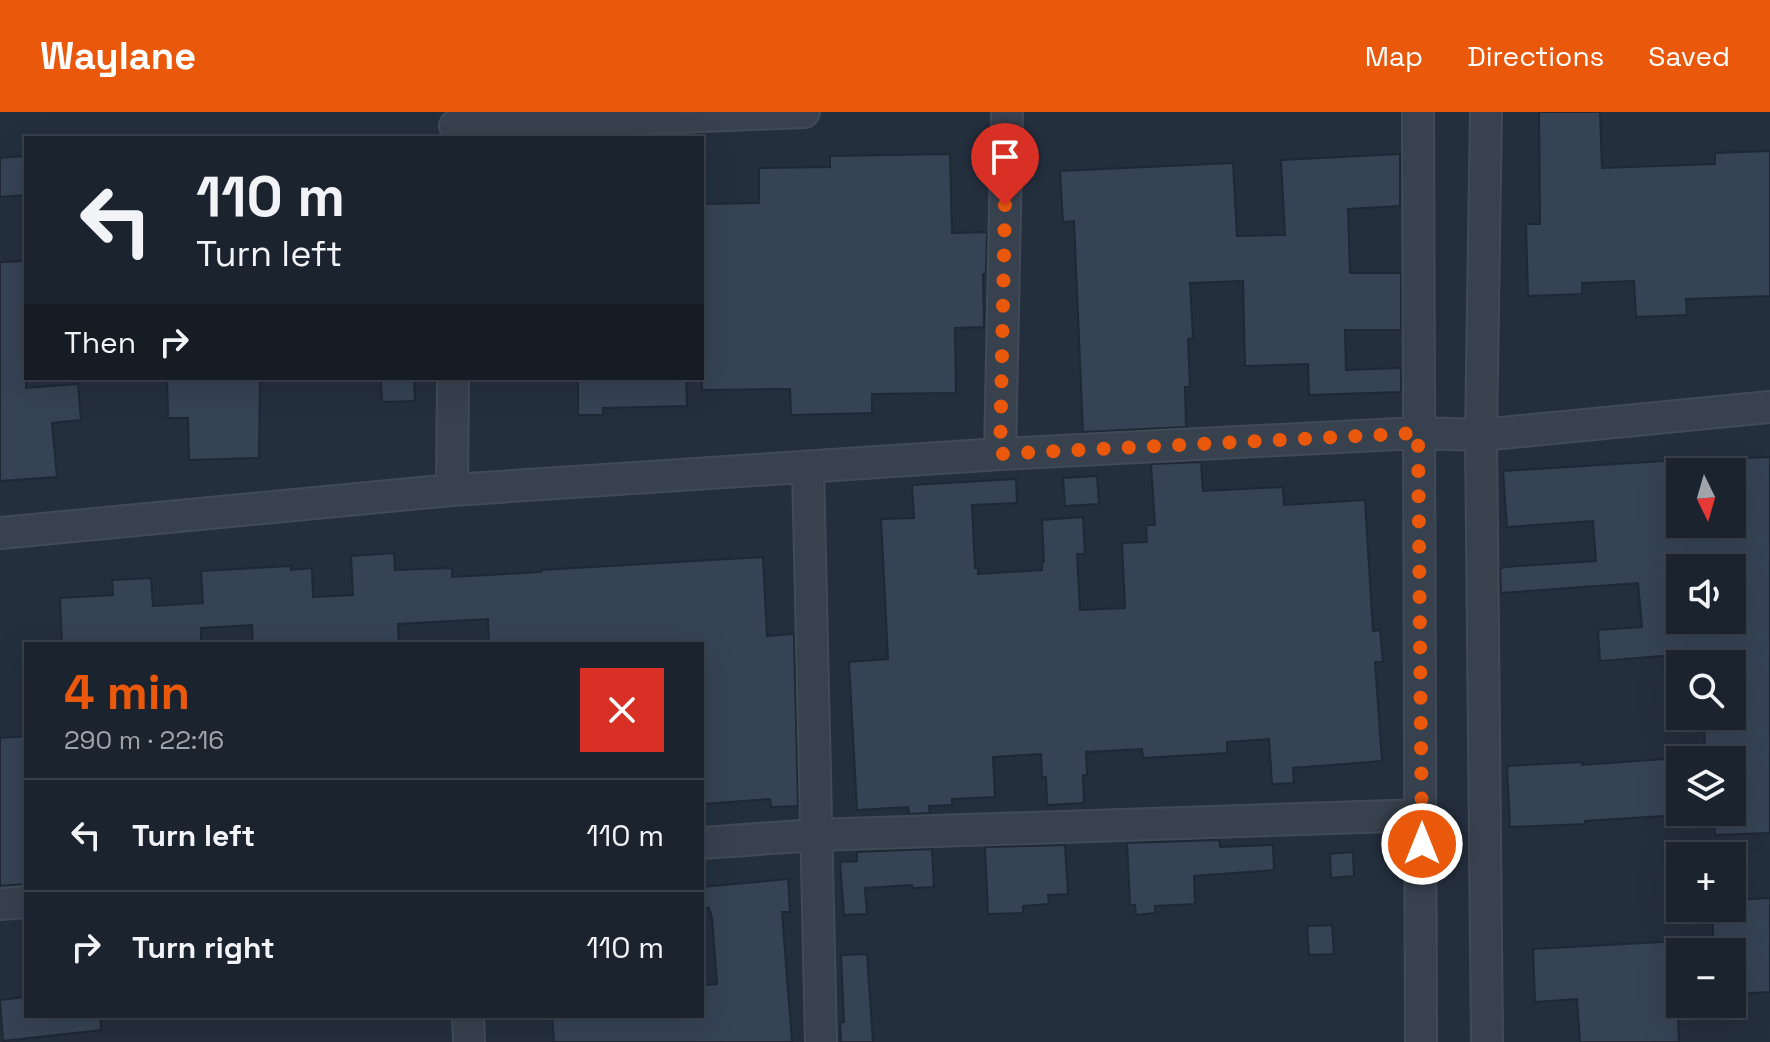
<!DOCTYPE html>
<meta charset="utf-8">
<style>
body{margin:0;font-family:"Space Grotesk",sans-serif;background:#242b36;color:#f1f3f6;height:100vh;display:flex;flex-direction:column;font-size:30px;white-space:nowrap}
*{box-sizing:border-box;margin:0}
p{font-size:26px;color:#a0a4aa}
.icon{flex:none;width:44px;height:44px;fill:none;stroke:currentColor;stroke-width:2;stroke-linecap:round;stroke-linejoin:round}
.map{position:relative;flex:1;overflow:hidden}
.drawer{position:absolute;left:24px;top:530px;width:680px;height:376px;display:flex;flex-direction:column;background:#1b232e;border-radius:0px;box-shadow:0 8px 32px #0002,0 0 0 2px #39404a}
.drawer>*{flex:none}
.top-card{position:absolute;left:24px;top:24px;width:680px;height:244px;border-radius:0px;box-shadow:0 8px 32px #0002,0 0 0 2px #39404a;background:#1b232e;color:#f1f3f6;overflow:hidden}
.needle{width:52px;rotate:175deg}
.buttons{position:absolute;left:1666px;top:346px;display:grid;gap:16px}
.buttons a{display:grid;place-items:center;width:80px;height:80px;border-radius:0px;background:#1b232e;box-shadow:0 8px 32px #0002,0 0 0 2px #39404a;font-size:40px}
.pin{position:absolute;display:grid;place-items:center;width:68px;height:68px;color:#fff;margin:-82px -34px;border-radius:50% 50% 50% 0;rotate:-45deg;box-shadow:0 0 8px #0007}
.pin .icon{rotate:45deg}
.me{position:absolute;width:88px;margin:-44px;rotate:0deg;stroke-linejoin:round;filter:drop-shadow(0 0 6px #0008)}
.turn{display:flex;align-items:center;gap:28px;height:168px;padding:0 40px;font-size:36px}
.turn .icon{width:104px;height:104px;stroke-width:2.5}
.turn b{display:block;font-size:56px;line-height:68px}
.then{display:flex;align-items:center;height:76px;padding:0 40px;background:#0003;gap:16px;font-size:30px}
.round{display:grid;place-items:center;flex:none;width:84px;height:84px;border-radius:0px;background:#242b36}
.overview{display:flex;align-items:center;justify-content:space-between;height:136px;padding:0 40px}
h1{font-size:48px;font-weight:600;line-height:60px;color:#ea580c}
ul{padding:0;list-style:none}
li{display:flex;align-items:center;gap:24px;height:112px;padding:0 40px;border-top:2px solid #39404a}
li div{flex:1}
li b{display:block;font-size:30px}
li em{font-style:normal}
header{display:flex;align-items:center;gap:48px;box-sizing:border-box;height:112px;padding:0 40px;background:#ea580c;color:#fff}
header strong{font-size:38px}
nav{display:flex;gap:44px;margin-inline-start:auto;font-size:28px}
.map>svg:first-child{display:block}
.building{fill:#364354;stroke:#1f2835;stroke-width:2;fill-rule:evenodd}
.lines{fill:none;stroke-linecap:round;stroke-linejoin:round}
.minor-casing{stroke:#414a57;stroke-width:34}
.minor{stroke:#38414e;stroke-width:30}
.route{stroke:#ea580c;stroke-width:14;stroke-dasharray:0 25.2}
</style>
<header>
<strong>Waylane</strong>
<nav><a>Map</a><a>Directions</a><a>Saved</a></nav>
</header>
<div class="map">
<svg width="1770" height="930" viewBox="0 0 1770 930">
<rect width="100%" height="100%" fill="#242f3e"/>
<path class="building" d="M1539,0H1600L1602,56L1715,52V41L1770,39V184L1686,187L1687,203L1636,205L1634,169L1582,171V182L1528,184L1526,112H1540Z
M950,42L952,121L987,120L986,162H983L984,215L955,216L956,281L872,282V301L791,303L790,277L702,278V92L759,91V56L830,55V44Z
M1400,42V94L1348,97L1350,161H1401V218H1345L1346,258L1401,256V280L1309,283L1308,252L1245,254L1243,169L1190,171L1193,226L1188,227L1190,275H1185L1186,315L1083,320L1074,109L1063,110L1060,59L1233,51L1237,124L1285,123L1281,48Z
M26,44V83L0,85V46Z
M26,149V276L78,272L81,308L52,311L57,365L0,369V150Z
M167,266H260L259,346L189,348L188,306H168Z
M578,266H686L687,294L603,296V303H578Z
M414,268L415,289L382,290L381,269Z
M1770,345V721L1715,723L1714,700H1732V648H1705L1704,604H1732V552H1698V541L1600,549L1598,518L1642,515L1638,471L1501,481L1500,457L1504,455L1596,449L1593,409L1507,415L1503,359L1680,348V415L1745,412L1743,346ZM1680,456H1732V508H1680Z
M1201,350L1203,379L1283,375L1284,393L1365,388L1373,519L1380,518L1383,550H1375L1382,649L1293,656L1294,671L1272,672L1269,627L1227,630V641L1143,646L1142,637L1086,640L1087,663H1083L1084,691L1047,693L1046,665H1042L1041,642L993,645L995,685L952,687V693L929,694L930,701L909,702L908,695L857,698L849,550L888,547L881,407L914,406L912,373L1016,367L1017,391L972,393L975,456H978V462L1042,458V450H1044L1042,408L1083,405L1085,442H1077L1080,498L1125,496L1122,431L1147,430L1146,413H1155L1151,352Z
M1097,364L1099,392L1065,394L1063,366Z
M394,441L395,458L452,456V465L541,460V458L763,445L767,524L794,522L798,694L771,695L770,687L702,692V532H489L488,507L398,512L399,532H253L252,513L201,516V532H62L60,486L113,483L112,468L151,466L153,494L203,491L201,459L291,454V458L312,456L313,485L353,483L351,444Z
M26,624V772L0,774V626Z
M1678,646L1680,703L1585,709V712L1510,715L1507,654L1582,650V653Z
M1219,728L1220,735L1273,733L1274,758L1194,764L1195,792L1155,794V801L1136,803L1135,793H1130L1127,731Z
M1065,733L1068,782L1048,783L1049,792L1023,794V801L988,802L985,735Z
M932,737L934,775L912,776V773L865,776L867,802L844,803L840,750L857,749V740Z
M1353,740L1354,764L1331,766L1330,742Z
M788,767L790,800H782L792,930H554L552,904H702V873L717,872L712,806L709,796H702V775Z
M1770,786V880L1732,882V840H1714L1712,796H1732V788Z
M1332,813L1334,842L1309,843L1307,814Z
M1680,829V882H1677L1679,930H1580L1577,887L1535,890L1533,837Z
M867,842L873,930H841L840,911L844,910L841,843Z
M26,885V904H100L101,918L3,929L0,888Z"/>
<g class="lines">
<g class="minor-casing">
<path id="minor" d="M1418,0L1421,930
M1486,0L1481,323L1487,930
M455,14L804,0
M1000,342L1007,0
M808,355L821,930
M452,378L453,266
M0,421L452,378L1000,342L1418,321L1481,323L1770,295
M702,731L816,723L1422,703
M0,792L26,790
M468,904L469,930"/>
</g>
<use href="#minor" class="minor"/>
</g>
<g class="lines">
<path class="route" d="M1005,93L1000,342L1418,321L1422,732"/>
</g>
</svg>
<div class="buttons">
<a><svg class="needle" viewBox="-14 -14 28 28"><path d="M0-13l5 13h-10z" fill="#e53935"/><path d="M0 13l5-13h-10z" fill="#a0a4aa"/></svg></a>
<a><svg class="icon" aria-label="sound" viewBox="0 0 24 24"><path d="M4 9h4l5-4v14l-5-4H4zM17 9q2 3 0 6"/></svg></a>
<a><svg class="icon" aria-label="search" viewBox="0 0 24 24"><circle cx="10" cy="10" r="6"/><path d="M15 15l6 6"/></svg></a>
<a><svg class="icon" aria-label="layers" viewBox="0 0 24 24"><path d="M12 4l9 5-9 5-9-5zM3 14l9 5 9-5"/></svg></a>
<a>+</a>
<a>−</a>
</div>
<div class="pin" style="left:1005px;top:93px;background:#d93025"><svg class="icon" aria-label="arrive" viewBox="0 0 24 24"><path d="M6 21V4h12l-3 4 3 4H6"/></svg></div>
<svg class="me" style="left:1422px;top:732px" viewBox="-20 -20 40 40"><circle r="17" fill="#ea580c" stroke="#fff" stroke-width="3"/><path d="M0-11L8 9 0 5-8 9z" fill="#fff"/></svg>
<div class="top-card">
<div class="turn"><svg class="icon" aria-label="left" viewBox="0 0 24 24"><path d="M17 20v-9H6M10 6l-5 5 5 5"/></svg><div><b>110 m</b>Turn left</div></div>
<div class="then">Then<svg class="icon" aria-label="right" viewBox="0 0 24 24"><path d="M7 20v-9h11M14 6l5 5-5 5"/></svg></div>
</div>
<section class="drawer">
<div class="overview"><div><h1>4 min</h1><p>290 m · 22:16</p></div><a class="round" style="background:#d93025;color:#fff"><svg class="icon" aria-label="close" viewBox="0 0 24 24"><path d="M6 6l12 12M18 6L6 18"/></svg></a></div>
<ul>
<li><svg class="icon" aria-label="left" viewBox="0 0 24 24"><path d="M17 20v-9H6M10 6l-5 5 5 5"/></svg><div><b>Turn left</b></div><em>110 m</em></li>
<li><svg class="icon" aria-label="right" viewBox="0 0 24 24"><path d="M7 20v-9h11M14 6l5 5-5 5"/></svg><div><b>Turn right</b></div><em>110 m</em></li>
</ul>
</section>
</div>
